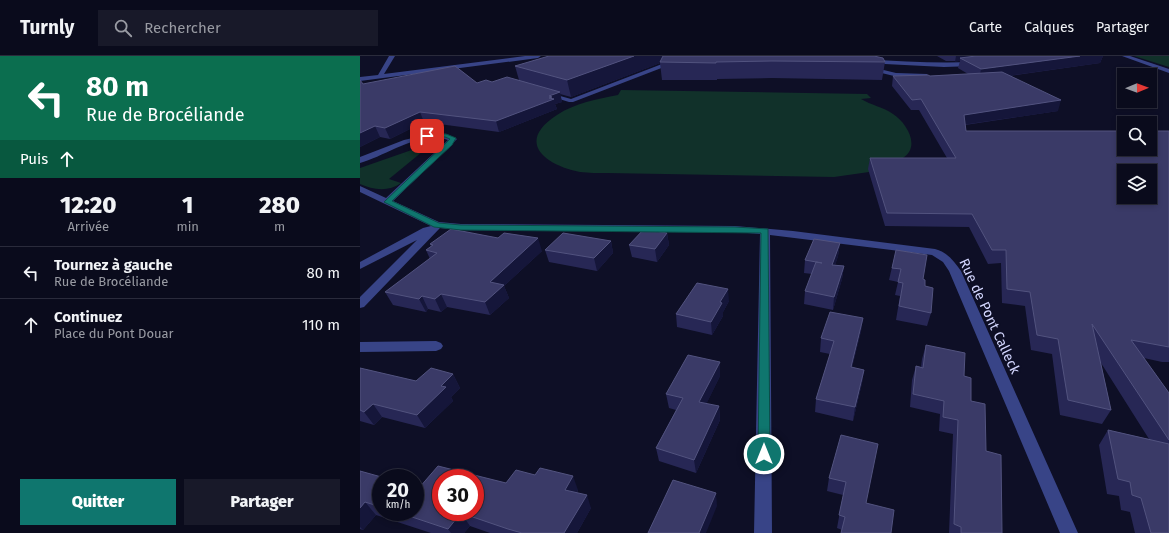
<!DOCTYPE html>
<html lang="fr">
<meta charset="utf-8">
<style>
body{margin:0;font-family:"Fira Sans",sans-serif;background:#181929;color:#f1f3f6;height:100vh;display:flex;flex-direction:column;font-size:15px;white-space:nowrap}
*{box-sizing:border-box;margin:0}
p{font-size:13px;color:#999ba3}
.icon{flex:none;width:22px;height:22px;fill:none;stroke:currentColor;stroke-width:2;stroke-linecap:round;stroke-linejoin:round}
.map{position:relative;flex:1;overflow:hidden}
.panel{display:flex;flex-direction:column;background:#0a0b1c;width:360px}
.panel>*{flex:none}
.banner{background:#0b6e4f;color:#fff;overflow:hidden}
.needle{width:26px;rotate:89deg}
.buttons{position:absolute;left:757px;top:12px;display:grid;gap:8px}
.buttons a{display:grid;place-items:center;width:40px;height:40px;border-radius:0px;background:#0a0b1c;box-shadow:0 2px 6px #0003,0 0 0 1px #2a2b3b;font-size:20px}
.speed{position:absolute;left:12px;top:413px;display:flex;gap:8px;font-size:20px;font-weight:700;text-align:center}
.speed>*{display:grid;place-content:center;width:52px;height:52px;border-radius:50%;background:#0a0b1c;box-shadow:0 2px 6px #0003,0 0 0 1px #2a2b3b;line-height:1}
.speed small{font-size:10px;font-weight:400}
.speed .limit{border:6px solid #d22;background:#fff;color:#111}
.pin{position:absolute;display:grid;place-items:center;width:34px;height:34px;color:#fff;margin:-17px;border-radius:8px;box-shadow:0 2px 6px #0006}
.me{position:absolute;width:44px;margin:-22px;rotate:0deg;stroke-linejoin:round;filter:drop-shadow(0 0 3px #0008)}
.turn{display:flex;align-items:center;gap:14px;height:84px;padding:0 20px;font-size:18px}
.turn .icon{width:52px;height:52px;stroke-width:2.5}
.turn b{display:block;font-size:28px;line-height:34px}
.then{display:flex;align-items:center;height:38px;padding:0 20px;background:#0003;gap:8px;font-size:15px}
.eta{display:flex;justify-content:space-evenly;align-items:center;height:68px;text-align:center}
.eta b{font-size:24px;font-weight:800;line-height:28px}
.primary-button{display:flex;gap:8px;margin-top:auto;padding:8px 20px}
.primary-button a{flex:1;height:46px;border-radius:0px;background:#0f766e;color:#fff;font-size:16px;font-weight:800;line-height:46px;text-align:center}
.primary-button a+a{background:#181929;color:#f1f3f6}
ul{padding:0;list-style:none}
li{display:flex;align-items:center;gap:12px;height:52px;padding:0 20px;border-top:1px solid #2a2b3b}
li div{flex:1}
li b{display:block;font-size:15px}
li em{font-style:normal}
header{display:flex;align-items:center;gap:24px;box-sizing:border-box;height:56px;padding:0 20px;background:#0a0b1c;border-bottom:1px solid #2a2b3b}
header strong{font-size:19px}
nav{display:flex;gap:22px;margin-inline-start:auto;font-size:14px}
.search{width:280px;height:36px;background:#181929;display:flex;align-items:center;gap:10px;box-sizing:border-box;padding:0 14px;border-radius:0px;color:#999ba3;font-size:15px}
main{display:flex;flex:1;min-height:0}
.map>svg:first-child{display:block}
.green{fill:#11312a}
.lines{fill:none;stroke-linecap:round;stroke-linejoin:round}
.minor{fill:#384487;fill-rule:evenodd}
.wall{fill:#272755}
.shaded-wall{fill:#15163a}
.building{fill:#3a3a67;stroke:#52537f;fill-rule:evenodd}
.route{fill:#0f766e;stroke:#0a4d48}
.labels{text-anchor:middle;stroke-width:3.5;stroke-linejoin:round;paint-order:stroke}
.street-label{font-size:14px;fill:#d4d7ff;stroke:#0e0f26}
</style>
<header>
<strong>Turnly</strong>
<div class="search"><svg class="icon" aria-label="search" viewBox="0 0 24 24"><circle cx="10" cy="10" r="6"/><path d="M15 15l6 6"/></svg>Rechercher</div>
<nav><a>Carte</a><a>Calques</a><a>Partager</a></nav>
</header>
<main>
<section class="panel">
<div class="banner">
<div class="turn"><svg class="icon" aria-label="left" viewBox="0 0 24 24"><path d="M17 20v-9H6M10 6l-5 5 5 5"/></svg><div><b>80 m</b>Rue de Brocéliande</div></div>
<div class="then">Puis<svg class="icon" aria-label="ahead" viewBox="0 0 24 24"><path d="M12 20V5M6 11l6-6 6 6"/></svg></div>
</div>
<div class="eta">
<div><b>12:20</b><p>Arrivée</p></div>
<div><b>1</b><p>min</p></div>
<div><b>280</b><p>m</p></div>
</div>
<ul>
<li><svg class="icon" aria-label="left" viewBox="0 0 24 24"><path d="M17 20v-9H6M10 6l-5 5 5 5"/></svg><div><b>Tournez à gauche</b><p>Rue de Brocéliande</p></div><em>80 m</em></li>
<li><svg class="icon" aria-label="ahead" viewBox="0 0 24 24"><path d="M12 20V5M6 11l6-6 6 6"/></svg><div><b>Continuez</b><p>Place du Pont Douar</p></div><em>110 m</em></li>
</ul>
<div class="primary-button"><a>Quitter</a><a>Partager</a></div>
</section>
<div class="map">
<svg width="809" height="477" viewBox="0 0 809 477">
<rect width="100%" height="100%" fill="#0e0f26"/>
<path class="green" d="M774,0H809V11Z
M261,34L507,38L511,42L501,43C511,49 523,51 533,58C547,67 562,92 541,103C531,108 520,110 511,113L509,115V116L474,121L247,117C238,117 229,117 220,116C185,109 155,86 197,59C215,47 237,43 258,39Z
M66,89L68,90V91L29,123L41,127C29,136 13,134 0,128V112Z"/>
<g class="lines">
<path class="minor" d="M29,0H35L24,18L165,0H181L178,2L0,25V21L18,19Z
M473,0C485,0 495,2 507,3C542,6 578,7 614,6L617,8L614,10L584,11L505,7Z
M762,0H770L809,13V17Z
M315,3L318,5L317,6L213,46H209L183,38L186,36L211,43Z
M507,10L536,17L567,18L573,27L568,28L563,21H540L543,27L538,28L534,20L505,13V11Z
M74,77L87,78L97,83L33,145L79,166L101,168L375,170L433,175L575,193C587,196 594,205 601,215L718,477H700L589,215L583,206L572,199L410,179L412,477H394L400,178L375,176L101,174L80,172L4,251L0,252V241L57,184L0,213V206L63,172L71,170L0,136V130L26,142L88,84C63,73 25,100 0,107V101L44,84Z
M76,285L81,287L83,290L81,293L76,295L0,296V286Z"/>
</g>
<path class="wall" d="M189,0L525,6L522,24L412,22L357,23V24H302L300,7L211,41L200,38L202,46L195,48L197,53L139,76L64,66L30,83L20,81L0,91L3,28L117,27L159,24L155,10Z
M577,0H743L740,7L649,20L698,55L605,69L606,75H809V306H802L784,302L809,337V477H775L770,456L761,454L759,440L747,438L739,389L748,374L789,383L741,307L751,354L742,368L700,359L692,298L671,294L665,250L642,247L641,207L628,208L609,171L525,170L508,113L510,102H587L559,54H551L532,30L533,20H570L608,18L598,12L600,5H586Z
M307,177L309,189L297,206L272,201L269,189Z
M251,185L253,197L237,215L189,206L185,194Z
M480,187L478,200L475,209L484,210L482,223L473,254L444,248L445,235L452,218L444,217L445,204Z
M70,188L182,195L144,230L149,242L130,259L87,251L81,256L68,253L66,256L33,249L25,236L70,203L66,194L71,190Z
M536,194L563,223L571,257L567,270L536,264L540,240L535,239L538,226L529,224Z
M369,245L363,256V260L352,279L317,271L316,258Z
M503,262L501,275L492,311L504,314L502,327L493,365L455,356L456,343L470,298L460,296L461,282Z
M566,289L604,320L626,395L642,477H589L593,378L579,375L580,358L550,351L552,324L556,310L561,311L562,303Z
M0,312L56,325L93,318L100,332L91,341L93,345L65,372L22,361L14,369L0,365Z
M360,320L346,348L359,350L360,364L336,417L299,405L296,392L316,354L309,352L306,338Z
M518,388L482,474L477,472L483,439L467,435L469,422Z
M0,415L21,422V456H55L59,432L146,427L218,434L217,437L231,452L217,477H130L110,470L104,477H71L16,459L3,474L0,473Z"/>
<path class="shaded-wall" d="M274,0H311L300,6V7L211,41L207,24Z
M596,0H647L600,2V5L595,6Z
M720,0H743L740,7L619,24L621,13Z
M200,36L202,46L195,48L197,53L139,76L136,65L189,40Z
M701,44L698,55L602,69L604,59Z
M60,56L64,66L30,83L25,72Z
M15,70L20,81L0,91V77Z
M307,177L309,189L297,206L295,193Z
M178,182L182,195L144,230L149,242L130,259L125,246L130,226Z
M251,185L253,197L237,215L234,202Z
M480,187L478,200L471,221L472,209Z
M484,210L482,223L473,254L474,241Z
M368,233L369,245L363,256V260L352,279L351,266L360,246Z
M81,238L87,251L81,256L75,243Z
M62,240L68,253L66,256L59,243Z
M503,262L501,275L489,324L491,311Z
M360,306V320L341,359L339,346Z
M504,314L502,327L493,365L495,351Z
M93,318L100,332L91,341L93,345L65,372L57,359L81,330Z
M13,348L22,361L14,369L4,356Z
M359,350L360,364L336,417L334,404Z
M213,420L218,434L211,447L205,434Z
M356,437L357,450L346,477H339Z
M227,439L231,452L217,477H204Z
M5,446L16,459L3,474L0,471V452Z
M101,457L110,470L104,477H91L88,473Z"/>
<path class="building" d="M189,0H274L207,24L155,10Z
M303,0H514L523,2L525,6L412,5L356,6V7L300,6Z
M616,0H720L621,13L600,2Z
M95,10L117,27L126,24L132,26L147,21L200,36L189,40L192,41L189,42L194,43L136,65L60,56L25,72L15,70L0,77V24L3,28Z
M642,16L701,44L604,59L606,75H764V93H790V75H809V291L771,284L809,337V384L732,268L751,354L708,344L698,283L677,279L670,236L647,233L646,194H632L612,158L527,157L510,102H596L561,43L552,44L533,20L568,19L570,20ZM764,115H790V141H764Z
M91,173L138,182L144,177L178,182L130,226L144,229L125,246L81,238L75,243L62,240L59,243L25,236L77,197L66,194L73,189L70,188Z
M284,173L307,177L295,193L269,189Z
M203,177L251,185L234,202L185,194Z
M454,183L480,187L472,209L484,210L474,241L445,235L456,206L462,207L445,204Z
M536,194L567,199L563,223L565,224V230L573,232L571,257L539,250L543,227L538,226L541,213L532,212Z
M337,227L368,233L360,246L362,247L351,266L316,258Z
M470,256L503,262L491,311L504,314L495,351L456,343L474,285L461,282Z
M566,289L605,297L604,320L611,322V345L625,348L626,395L641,399L642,477H601V471L594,468L598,364L583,361L584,345L553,338L556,310L563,312Z
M328,299L360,306L339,346L359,350L334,404L296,392L323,342L306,338Z
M0,312L56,325L71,312L93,318L81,330L86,331L57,359L13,348L4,356L0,354Z
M748,374L809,388V477H791L781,442L772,439L770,426L758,423Z
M481,379L518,388L506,447L534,454L531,477H481L485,461L479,459L486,426L469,422Z
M78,410L146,427L156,414L175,419L180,412L213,420L205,434L227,439L204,477H162L148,473L101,457L88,473L37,456H55V431L59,432ZM81,422H115V456H81Z
M0,415L25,422H21V451L5,446L0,452Z
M313,424L356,437L339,477H288Z"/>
<path class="route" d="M65,78H86L96,82L92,89L32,145L79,167L101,169L375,171L408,173L410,398L408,401L404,403L399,401L398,398L401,177L101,174L74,171L24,146L90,83L85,81H65Z"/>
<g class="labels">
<g class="street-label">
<text transform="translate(630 260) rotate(65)" y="5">Rue de Pont Calleck</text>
</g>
</g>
</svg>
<div class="buttons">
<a><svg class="needle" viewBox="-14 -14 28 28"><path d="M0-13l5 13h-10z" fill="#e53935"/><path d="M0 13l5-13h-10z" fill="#999ba3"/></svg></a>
<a><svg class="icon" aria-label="search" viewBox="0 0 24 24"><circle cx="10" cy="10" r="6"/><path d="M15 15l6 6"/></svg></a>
<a><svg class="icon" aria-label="layers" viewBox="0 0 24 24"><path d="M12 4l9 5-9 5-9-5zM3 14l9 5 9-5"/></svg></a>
</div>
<div class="speed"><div>20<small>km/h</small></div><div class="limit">30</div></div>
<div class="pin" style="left:67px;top:80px;background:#d93025"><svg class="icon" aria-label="arrive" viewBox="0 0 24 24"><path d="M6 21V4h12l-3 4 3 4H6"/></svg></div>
<svg class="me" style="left:404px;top:398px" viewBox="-20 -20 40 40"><circle r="17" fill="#0f766e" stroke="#fff" stroke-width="3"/><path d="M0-11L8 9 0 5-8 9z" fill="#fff"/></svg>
</div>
</main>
